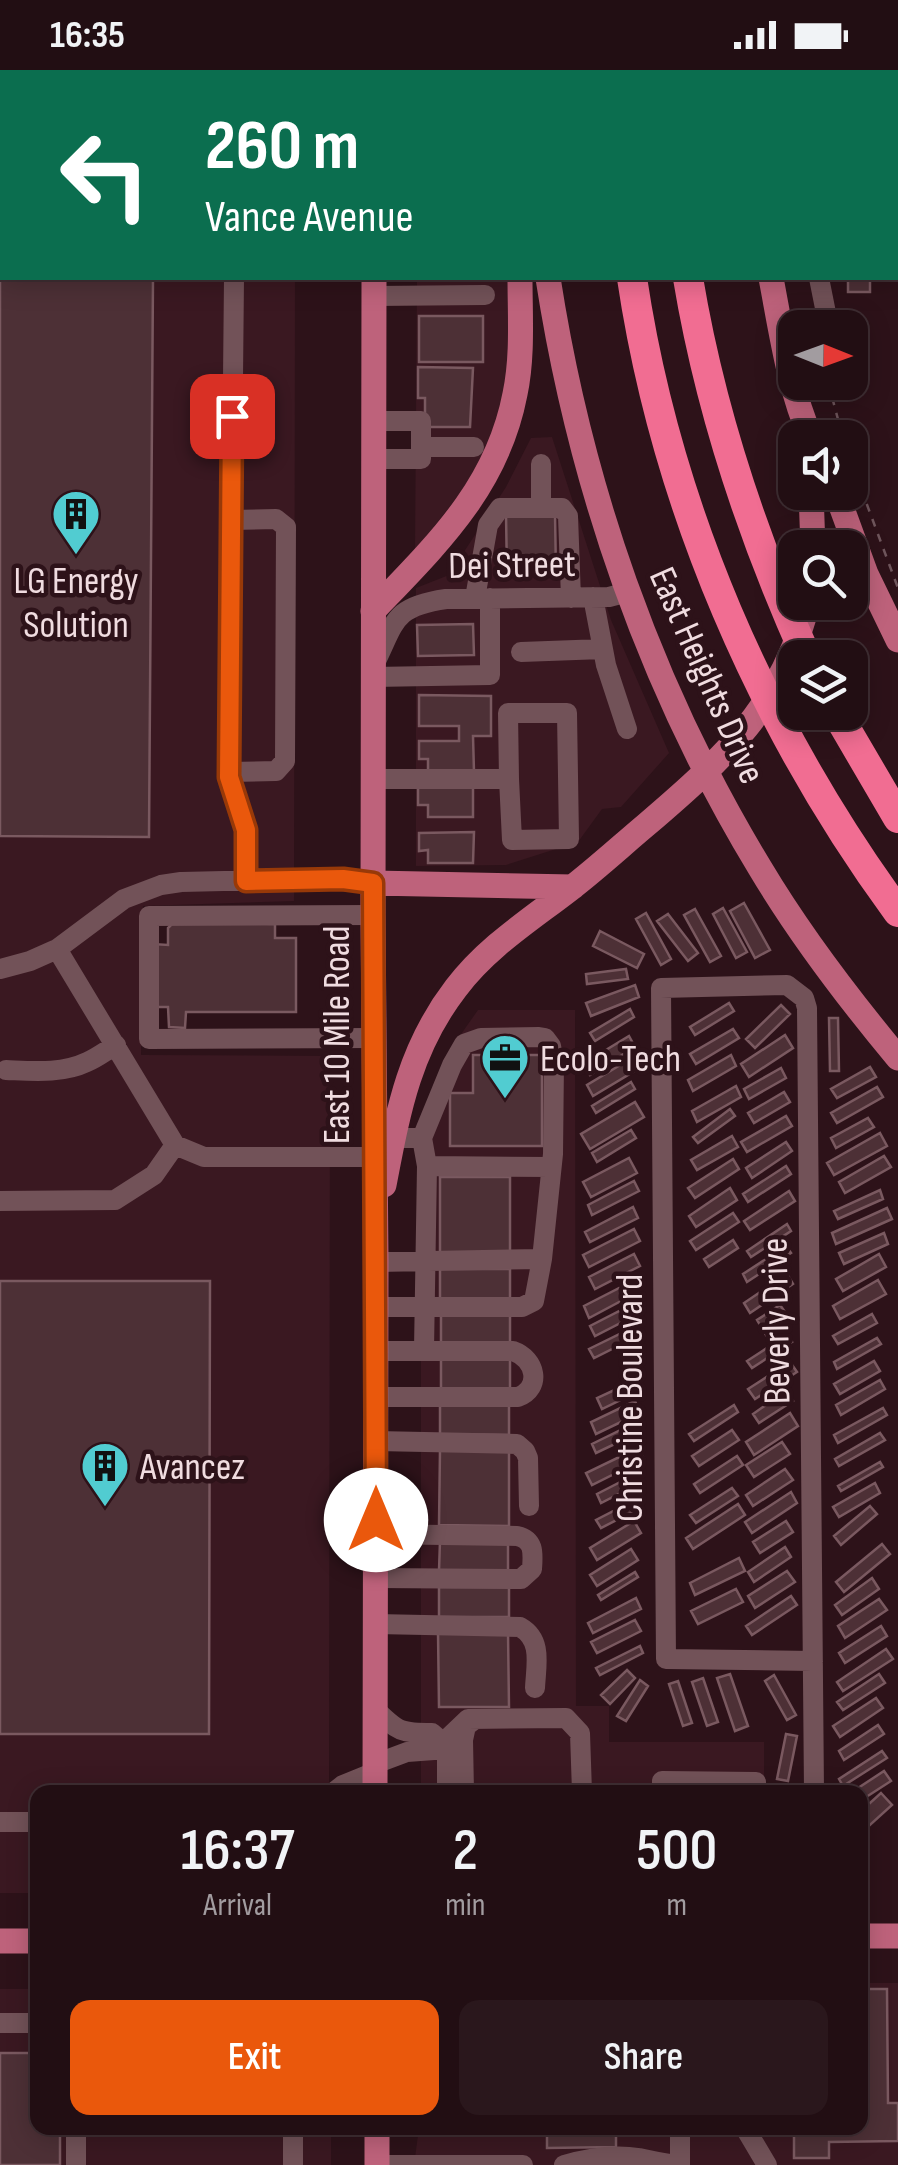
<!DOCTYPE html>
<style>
body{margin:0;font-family:"Sofia Sans Condensed",sans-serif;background:#2a171c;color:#f1f3f6;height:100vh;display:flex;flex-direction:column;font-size:38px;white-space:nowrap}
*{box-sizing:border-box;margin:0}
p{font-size:32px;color:#a29ca0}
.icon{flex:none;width:55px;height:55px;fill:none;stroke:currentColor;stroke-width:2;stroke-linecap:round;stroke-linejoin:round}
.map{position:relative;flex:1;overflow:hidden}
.drawer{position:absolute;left:30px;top:1715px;width:838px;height:350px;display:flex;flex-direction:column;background:#220e13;border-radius:20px;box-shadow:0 5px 25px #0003,0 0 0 2px #3f2e33}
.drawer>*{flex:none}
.hud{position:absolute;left:0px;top:0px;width:900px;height:210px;box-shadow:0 5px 25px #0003,0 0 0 2px #3f2e33;background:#0b6e4f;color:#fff;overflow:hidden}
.needle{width:65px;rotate:91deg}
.fabs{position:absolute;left:778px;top:240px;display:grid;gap:20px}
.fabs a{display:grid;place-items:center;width:90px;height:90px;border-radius:20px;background:#220e13;box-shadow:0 5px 25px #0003,0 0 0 2px #3f2e33;font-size:50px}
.pin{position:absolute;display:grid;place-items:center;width:85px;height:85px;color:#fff;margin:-42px;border-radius:20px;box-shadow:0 5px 15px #0006}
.me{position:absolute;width:110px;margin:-55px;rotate:0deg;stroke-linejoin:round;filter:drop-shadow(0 0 8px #0008)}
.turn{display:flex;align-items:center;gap:35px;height:210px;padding:0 40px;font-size:45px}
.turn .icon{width:130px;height:130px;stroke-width:2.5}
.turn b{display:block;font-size:70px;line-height:85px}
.eta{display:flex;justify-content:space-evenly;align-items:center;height:170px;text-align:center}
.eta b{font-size:60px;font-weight:600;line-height:70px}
.action{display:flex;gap:20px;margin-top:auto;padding:20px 40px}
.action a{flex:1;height:115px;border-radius:20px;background:#ea580c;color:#fff;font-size:40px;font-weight:600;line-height:115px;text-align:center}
.action a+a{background:#2a171c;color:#f1f3f6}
.status{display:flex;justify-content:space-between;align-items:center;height:70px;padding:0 50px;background:#220e13;direction:ltr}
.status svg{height:28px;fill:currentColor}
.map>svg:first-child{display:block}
.built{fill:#3a1821}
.building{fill:#4d3036;stroke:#7a5960;stroke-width:2.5}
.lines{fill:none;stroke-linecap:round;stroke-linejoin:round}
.path{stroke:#6f565c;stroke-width:2.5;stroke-dasharray:8 8;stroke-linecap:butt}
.minor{stroke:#725258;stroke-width:20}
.major{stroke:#be627b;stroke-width:25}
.highway{stroke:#f16d92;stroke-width:30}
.route-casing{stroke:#983908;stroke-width:25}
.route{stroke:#ea580c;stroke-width:18}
.labels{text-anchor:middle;stroke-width:9;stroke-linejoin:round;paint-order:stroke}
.street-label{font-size:38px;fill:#f0dce0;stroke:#2d1219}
.poi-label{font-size:38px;fill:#f0dce0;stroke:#2d1219;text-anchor:start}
</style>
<div class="status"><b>16:35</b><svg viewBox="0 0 49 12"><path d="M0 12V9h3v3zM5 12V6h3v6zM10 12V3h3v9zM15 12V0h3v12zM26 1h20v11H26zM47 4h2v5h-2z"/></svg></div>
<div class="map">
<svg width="898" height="2095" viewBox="0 0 898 2095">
<rect width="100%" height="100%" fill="#2d1219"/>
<path class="built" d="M0,0H296V2H2V208H295L294,831L143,836L141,985L330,986L329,1722H38L37,1823H0Z
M417,208H511L509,288L502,332L488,376L473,407L415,481Z
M552,367L611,550L669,683L621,737L602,739L578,772L506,795L416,796V518L449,505L506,417L531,368Z
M478,940H575L576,1636H609V1672H764V1722H421V1054L452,977Z
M860,1913H898V2095H414L419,2058H860Z
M0,1919H37L38,2058H331V2095H0Z"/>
<path class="building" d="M0,0H155V2H2V208H153L149,767L0,766Z
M418,0H473V2H418Z
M848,208H870V222H848Z
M419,246H483V292H419Z
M418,297L473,298L470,357H425V328H418Z
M506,444H555L556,504L507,505Z
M473,554L474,585L418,586L417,555Z
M419,625L491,626V666H473L474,702H428V689H419V671H459V656H419Z
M418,717H473V747H428V735H418Z
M474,762L473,793H428V780L419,781V763Z
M744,833L770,880L755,888L730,841Z
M723,838L747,882L736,888L713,844Z
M695,839L721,886L710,892L684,845Z
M646,843L671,889L661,895L636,849Z
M668,844L698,883L688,891L657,851Z
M174,852L275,854V868H296V942H186L185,958L169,957L168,937H153V874L168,875V858Z
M600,861L644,884L637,898L593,876Z
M626,899L628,909L587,914L586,904Z
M635,915L639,927L591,946L586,933Z
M729,933L734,941L695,965L690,957Z
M781,935L790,944L755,978L746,969Z
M630,939L634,947L595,971L590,963Z
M829,948H838L839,1001H830Z
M733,959L739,968L696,994L690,984Z
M785,965L793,978L749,1007L741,994Z
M629,966L635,977L590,1005L583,994Z
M473,985H542V1076H450V1023H473Z
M731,985L736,996L693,1021L688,1010Z
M632,988L638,999L593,1026L587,1015Z
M870,997L876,1007L837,1028L831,1019Z
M781,998L786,1008L749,1029L744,1019Z
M631,1012L635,1019L596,1043L592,1036Z
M736,1016L741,1027L697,1052L692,1041Z
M877,1017L883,1027L837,1053L831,1043Z
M784,1022L790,1032L754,1053L748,1043Z
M635,1032L644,1047L590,1079L581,1064Z
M730,1039L735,1046L698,1073L693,1067Z
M786,1046L792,1056L747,1082L741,1072Z
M868,1048L874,1057L836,1078L831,1068Z
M631,1060L636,1068L597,1092L592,1083Z
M880,1063L887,1076L834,1105L827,1093Z
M732,1066L738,1077L697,1100L691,1090Z
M786,1072L792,1081L752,1108L746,1098Z
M884,1086L891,1097L845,1123L839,1112Z
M629,1088L637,1103L591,1127L583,1112Z
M733,1089L739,1099L695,1128L688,1118Z
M786,1096L791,1104L748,1132L743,1124Z
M440,1107H510V1183H440Z
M634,1111L639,1121L592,1145L588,1135Z
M730,1118L737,1130L696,1157L689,1146Z
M880,1120L883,1129L838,1149L834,1141Z
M789,1121L795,1131L750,1160L744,1151Z
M633,1137L638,1148L590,1172L585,1162Z
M887,1138L892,1149L836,1174L832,1163Z
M733,1143L739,1152L696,1180L690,1171Z
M787,1154L791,1161L751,1187L747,1181Z
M634,1159L640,1171L589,1197L583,1185Z
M884,1163L888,1174L844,1194L839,1183Z
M733,1170L738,1178L709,1197L704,1189Z
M786,1176L791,1183L747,1212L743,1204Z
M634,1184L640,1196L595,1219L589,1207Z
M879,1184L886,1197L843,1221L836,1209Z
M440,1199H510V1229H440Z
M787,1204L793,1214L750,1243L744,1233Z
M878,1210L886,1224L840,1249L833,1236Z
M0,1211H210L209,1664H0Z
M631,1212L636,1223L589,1248L584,1236Z
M633,1234L638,1244L595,1266L590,1256Z
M780,1235L790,1249L766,1265L757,1250Z
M441,1243H510V1273H441Z
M872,1244L877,1253L838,1274L833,1266Z
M632,1258L636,1267L594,1288L589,1279Z
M787,1265L792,1272L752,1298L747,1291Z
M877,1268L881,1274L837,1299L834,1292Z
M441,1289H510V1319H441Z
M874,1291L880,1301L840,1324L834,1314Z
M790,1292L797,1302L755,1329L748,1319Z
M880,1310L885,1319L841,1345L836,1335Z
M634,1311L639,1321L602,1339L597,1328Z
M786,1321L793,1331L759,1353L753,1344Z
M635,1331L640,1343L596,1364L591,1352Z
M440,1335H509V1365L440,1364Z
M734,1335L738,1342L694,1371L689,1364Z
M883,1338L887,1345L838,1373L834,1365Z
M790,1343L798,1356L754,1385L746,1372Z
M633,1354L638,1363L596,1383L592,1374Z
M732,1360L739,1370L699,1396L692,1386Z
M880,1363L885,1370L839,1396L835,1389Z
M782,1372L790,1384L754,1407L746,1395Z
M638,1378L644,1389L592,1415L586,1403Z
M440,1380H509V1456L439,1455Z
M737,1386L743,1395L700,1423L694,1414Z
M880,1392L883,1397L841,1421L838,1416Z
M785,1399L793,1410L753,1436L746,1425Z
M638,1403L642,1412L601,1433L597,1424Z
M875,1413L880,1423L839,1447L833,1437Z
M732,1418L738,1426L696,1453L690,1445Z
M791,1422L797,1433L752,1463L745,1452Z
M637,1429L642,1437L601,1458L596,1450Z
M738,1434L745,1445L693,1479L686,1468Z
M870,1436L877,1444L841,1475L834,1466Z
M634,1451L641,1463L597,1490L590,1478Z
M786,1451L793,1462L760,1483L753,1472Z
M440,1471H508V1501H439Z
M882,1474L890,1484L844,1522L836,1512Z
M785,1477L791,1487L754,1512L748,1502Z
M631,1479L638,1490L597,1516L590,1505Z
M739,1488L745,1501L695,1525L690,1513Z
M787,1501L795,1512L755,1538L748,1526Z
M635,1502L638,1507L601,1530L598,1525Z
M872,1508L879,1519L842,1545L835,1535Z
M439,1517H509V1547H439Z
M736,1519L743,1532L698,1554L691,1541Z
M791,1526L797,1535L752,1565L746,1556Z
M636,1528L641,1539L593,1563L588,1553Z
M879,1529L887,1540L845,1568L838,1556Z
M635,1550L641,1561L597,1583L591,1572Z
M881,1556L887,1566L845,1593L839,1583Z
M438,1562H508L509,1637H439Z
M640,1576L643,1583L600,1605L596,1598Z
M886,1579L893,1589L843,1621L837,1612Z
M627,1600L635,1608L610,1634L601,1625Z
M730,1604L748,1656L735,1661L717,1608Z
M879,1604L885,1613L843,1640L837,1632Z
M774,1605L796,1645L787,1650L765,1611Z
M703,1608L718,1652L707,1656L692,1612Z
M640,1610L648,1616L626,1651L617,1646Z
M678,1611L692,1653L683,1656L669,1614Z
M876,1628L883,1638L840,1667L833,1656Z
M878,1655L884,1664L844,1690L839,1681Z
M786,1664L797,1666L788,1711L777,1709Z
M882,1681L887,1688L843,1716L839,1709Z
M884,1701L891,1711L860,1731V1722H852Z
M881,1723L892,1735L860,1764V1742Z
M860,1919H887L888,2033H898V2071L829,2072V2088H794V2058H860Z
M0,1983H37L38,2058H60V2095H0Z
M547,2058H616V2077L547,2078Z"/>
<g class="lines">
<path class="path" d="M828,312L843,368
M850,389L898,518"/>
<path class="minor" d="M800,0V2
M238,2V0
M234,208L229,707L246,760V811
M819,208L829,258
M374,226L485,225
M850,285L857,290
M421,377H474
M373,389H421V351H374
M541,394V438
M593,527L606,595L627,659
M475,528L488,455L500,438H562L568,446L571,528
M521,582L603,579
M374,595C396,551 392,537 446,529L609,527L628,522
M373,607L490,605V528
M229,702L276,701L285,691L286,457L276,449L231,450
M372,709H509L512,770L569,769L567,643H508L509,709
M373,845L149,846V969L373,968
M57,879L175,1075L204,1087H373
M0,899L30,891L57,879L124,829L161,815L181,812L310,809L373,813
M6,1000C32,1001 62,1004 87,992C97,988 107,980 116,975
M380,1068H422L427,1096L424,1280
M427,1096L551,1097
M0,1131L115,1130L154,1105L175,1075
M376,1192L542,1189
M375,1237H522L534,1231L542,1189L553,1084L554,992L551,976L545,968L539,967L481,968L464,974L452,995L422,1068
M376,1281H513C536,1289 542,1318 518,1327H376
M376,1371L517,1374L525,1381L528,1388L529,1436
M376,1464L517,1466C535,1470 533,1484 532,1499L521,1509L376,1508
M376,1554L520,1557C543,1570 536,1595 535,1618
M813,1591L666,1589L661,918L787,915L804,928L807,938L814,1722
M376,1640C398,1662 401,1663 432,1663L440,1670
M447,1669V1722
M375,1694L407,1682L434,1680L440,1670L447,1669L468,1649L566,1648L580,1663L582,1722
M334,1722L343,1715L375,1702
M464,1722L463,1670L466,1656L474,1650
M662,1722V1711L756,1712V1722
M0,1752H38
M0,1953H38
M76,2058V2095
M745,2058L767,2095
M293,2095V2058
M377,2095H523
M564,2095C588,2088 614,2084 639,2088C653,2091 665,2094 680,2095
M680,2095V2058"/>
<path class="major" d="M753,0V2
M377,2V0
M529,2V0
M374,208L373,845L376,1192L375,1722
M548,208C580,415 650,617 760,798C800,865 848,928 898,988
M771,208C781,260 789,319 811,368
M811,422L813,478
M836,422L866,504L898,570
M373,541C436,475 497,418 515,324C523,286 520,246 520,208
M373,813L573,817
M384,1115C398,1042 409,979 456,918C487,877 530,850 570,819C596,799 621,776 646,755C722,690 784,634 808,532
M860,1866H898
M0,1871H38
M377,2058V2095"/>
<path class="highway" d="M614,0V2
M671,0V2
M632,208C666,436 762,656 898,842
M688,208C710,340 752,466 807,588
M836,642L898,748"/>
</g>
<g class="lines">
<g class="route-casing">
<path id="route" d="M232,346L229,707L246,760V811L343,809L373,813L376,1450"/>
</g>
<use href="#route" class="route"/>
</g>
<defs>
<g id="building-pin" transform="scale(2.5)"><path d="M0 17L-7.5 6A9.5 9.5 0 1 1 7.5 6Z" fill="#51ccd1" stroke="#2d1219"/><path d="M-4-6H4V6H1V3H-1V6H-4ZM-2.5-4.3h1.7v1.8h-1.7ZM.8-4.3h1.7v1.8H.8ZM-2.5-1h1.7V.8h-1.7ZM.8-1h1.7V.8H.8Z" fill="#111"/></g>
<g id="office-pin" transform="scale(2.5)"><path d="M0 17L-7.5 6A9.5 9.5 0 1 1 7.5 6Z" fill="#51ccd1" stroke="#2d1219"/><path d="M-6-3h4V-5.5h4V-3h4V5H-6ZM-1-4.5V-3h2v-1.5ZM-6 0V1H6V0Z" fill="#111"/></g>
</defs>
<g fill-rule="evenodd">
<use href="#building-pin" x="76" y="444"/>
<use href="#office-pin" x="505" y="988"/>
<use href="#building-pin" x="105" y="1396"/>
</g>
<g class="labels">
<g class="street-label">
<text transform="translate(512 494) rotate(-1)" y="13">Dei Street</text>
<text transform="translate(708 605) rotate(66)" y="13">East Heights Drive</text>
<text transform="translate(336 965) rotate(-90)" y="13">East 10 Mile Road</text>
<text transform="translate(775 1251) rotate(-91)" y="13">Beverly Drive</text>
<text transform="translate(629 1328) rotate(-90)" y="13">Christine Boulevard</text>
</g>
<g class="poi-label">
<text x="76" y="523" text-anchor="middle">LG Energy<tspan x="76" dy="44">Solution</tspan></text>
<text x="540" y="1001">Ecolo-Tech</text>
<text x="140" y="1409">Avancez</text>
</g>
</g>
</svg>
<div class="fabs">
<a><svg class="needle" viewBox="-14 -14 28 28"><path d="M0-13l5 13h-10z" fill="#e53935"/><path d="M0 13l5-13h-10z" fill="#a29ca0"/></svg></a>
<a><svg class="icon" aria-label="sound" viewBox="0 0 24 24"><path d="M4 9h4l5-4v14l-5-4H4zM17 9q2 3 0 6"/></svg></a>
<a><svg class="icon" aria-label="search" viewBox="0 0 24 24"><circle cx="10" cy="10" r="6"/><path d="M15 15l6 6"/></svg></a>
<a><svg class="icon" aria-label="layers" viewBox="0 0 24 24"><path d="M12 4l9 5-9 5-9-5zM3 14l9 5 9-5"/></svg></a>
</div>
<div class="pin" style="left:232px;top:346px;background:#d93025"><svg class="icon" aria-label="arrive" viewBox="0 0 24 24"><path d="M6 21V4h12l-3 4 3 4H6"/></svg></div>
<svg class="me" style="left:376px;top:1450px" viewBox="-20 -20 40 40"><circle r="19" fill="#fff"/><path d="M0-13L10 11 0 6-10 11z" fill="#ea580c"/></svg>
<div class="hud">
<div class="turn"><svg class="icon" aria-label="left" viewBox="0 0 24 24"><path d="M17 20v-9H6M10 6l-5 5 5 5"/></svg><div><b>260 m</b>Vance Avenue</div></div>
</div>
<section class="drawer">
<div class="eta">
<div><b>16:37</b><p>Arrival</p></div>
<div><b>2</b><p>min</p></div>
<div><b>500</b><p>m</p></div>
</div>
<div class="action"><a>Exit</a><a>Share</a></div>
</section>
</div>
